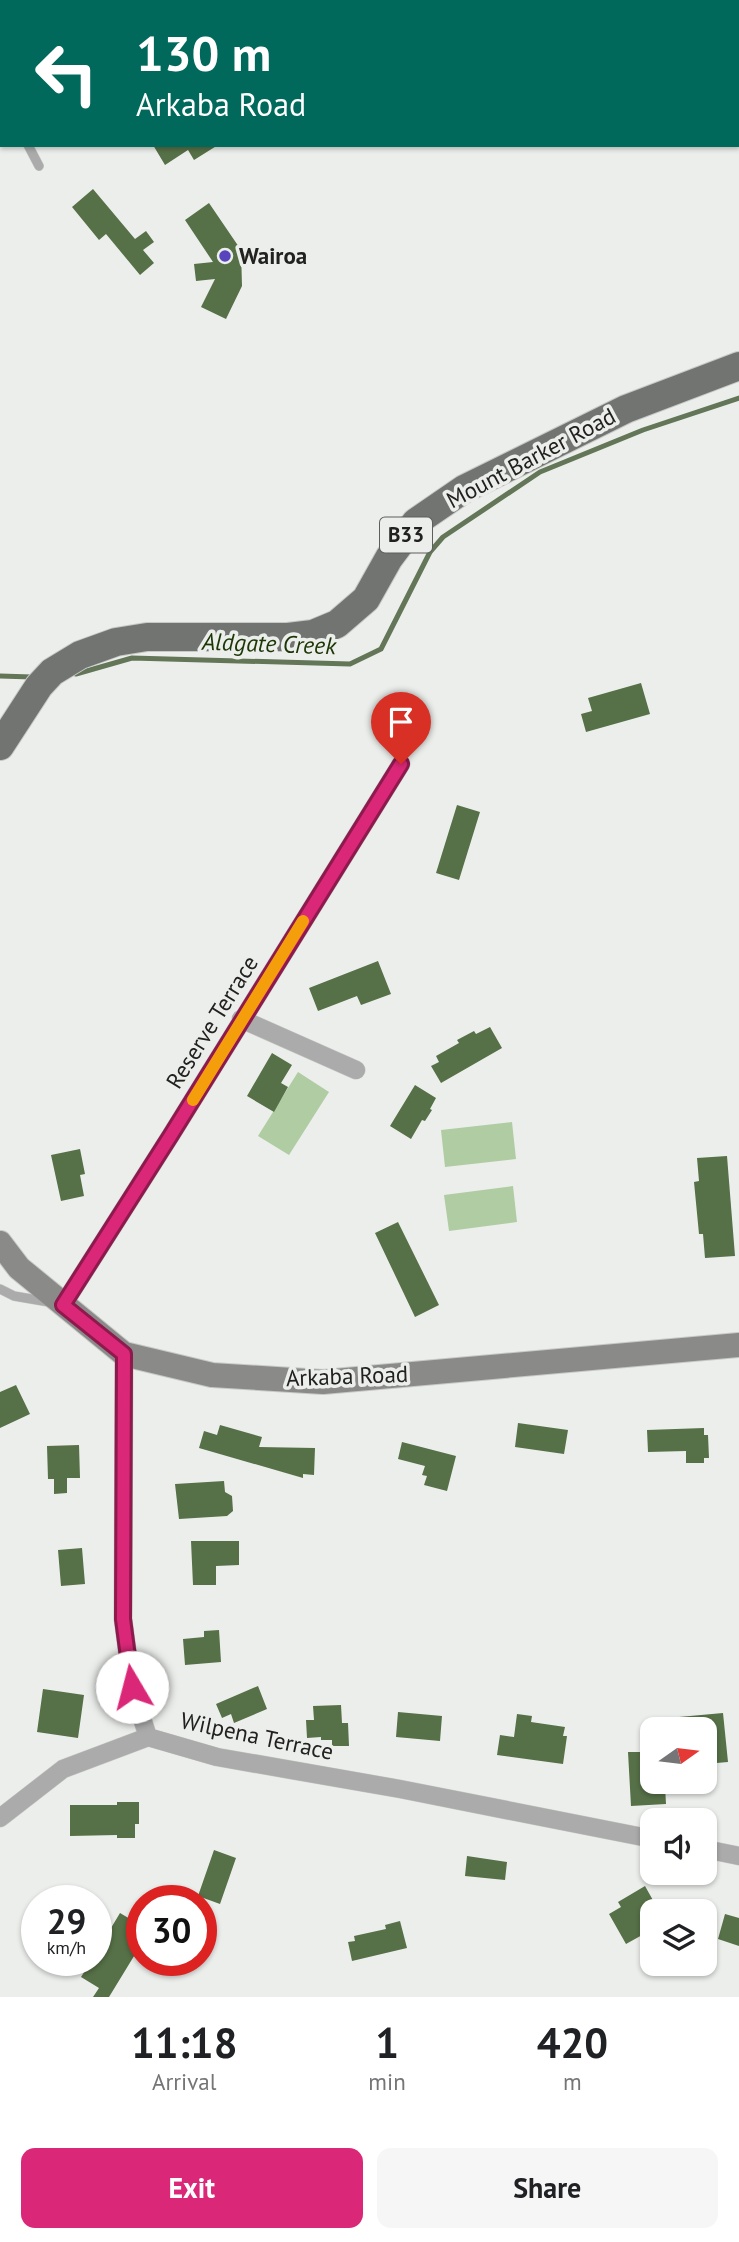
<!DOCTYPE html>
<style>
body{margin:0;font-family:"PT Sans",sans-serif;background:#f6f6f6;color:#202124;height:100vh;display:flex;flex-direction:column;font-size:26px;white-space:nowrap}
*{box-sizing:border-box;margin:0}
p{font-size:23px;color:#757577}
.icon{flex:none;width:38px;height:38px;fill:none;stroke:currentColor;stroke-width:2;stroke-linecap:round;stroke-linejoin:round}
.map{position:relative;height:1997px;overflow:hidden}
.panel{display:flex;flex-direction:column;background:#fff;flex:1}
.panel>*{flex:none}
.banner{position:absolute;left:0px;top:0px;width:740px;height:147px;box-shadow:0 2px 5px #0004;background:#00695c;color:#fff;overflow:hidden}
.needle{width:46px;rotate:76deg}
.tools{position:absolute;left:640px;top:1717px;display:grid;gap:14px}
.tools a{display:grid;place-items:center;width:77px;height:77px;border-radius:14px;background:#fff;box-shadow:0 2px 5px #0004;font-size:35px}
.speed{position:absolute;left:21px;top:1885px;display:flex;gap:14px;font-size:35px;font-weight:700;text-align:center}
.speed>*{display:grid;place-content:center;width:91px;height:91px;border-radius:50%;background:#fff;box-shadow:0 2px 5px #0004;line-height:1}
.speed small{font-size:18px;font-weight:400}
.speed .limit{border:10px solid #d22;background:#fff;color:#111}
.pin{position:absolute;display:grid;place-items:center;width:60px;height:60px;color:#fff;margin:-72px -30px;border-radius:50% 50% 50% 0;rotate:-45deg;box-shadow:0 0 7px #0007}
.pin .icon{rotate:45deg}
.me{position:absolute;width:77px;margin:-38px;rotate:352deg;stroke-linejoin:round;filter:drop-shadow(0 0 5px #0008)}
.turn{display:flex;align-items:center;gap:24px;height:147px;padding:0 21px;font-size:32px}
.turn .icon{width:91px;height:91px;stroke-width:2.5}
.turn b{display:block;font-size:49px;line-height:60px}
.eta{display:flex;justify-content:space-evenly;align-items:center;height:119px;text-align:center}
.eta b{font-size:42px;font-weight:800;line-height:49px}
.button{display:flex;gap:14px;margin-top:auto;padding:14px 21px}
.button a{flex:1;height:80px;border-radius:14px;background:#db2777;color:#fff;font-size:28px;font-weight:800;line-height:80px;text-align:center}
.button a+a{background:#f6f6f6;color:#202124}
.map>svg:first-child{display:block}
.green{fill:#b0cca2}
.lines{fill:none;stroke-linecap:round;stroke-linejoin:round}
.stream{stroke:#637657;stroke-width:5}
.building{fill:#567047}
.lane-casing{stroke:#c7c9c6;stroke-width:10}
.street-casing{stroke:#c7c9c6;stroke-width:19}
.secondary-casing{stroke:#c7c9c6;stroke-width:26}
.primary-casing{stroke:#c7c9c6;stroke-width:30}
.lane{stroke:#aaabaa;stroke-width:9}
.street{stroke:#aaabaa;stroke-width:18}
.secondary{stroke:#8a8b89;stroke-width:24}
.primary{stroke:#727472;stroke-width:28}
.route-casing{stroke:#8e194d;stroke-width:18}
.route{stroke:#db2777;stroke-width:12}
.slow{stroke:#f59e0b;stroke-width:12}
.poi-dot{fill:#5845bd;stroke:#eceeeb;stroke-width:2.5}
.labels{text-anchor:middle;stroke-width:7;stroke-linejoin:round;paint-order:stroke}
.shield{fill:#eceeeb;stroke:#5e5e5d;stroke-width:2}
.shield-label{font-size:21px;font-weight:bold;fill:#212120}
.poi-label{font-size:23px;font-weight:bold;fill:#212120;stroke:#eceeeb;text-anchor:start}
.street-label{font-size:23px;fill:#212120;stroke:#eceeeb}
.water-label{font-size:24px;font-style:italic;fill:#1c3706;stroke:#eceeeb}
</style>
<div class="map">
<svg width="739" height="1997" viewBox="0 0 739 1997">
<rect width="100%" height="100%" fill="#eceeeb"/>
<path class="green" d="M298,1072L329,1092L289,1155L258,1136Z
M512,1122L516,1159L445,1167L441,1130Z
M513,1186L517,1222L449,1231L444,1195Z"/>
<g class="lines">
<path class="stream" d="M76,674L132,658L350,664L381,649L430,552L443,537L540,472L643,430L739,398
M0,676L32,677"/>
</g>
<path class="building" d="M153,145H218L194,160L188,150L165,165Z
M93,189L135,239L146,231L154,242L143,250L154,263L140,275L106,234L99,240L72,207Z
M209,203L241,250L242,286L226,319L201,307L215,279L196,281L194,264L213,262L185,220Z
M641,683L650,714L586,732L581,714L592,711L588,698Z
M457,805L480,812L459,880L436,873Z
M378,961L391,994L361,1005L357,996L318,1011L309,988Z
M490,1027L502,1048L441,1083L431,1066L439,1062L436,1056L459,1043L457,1040L474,1031L476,1034Z
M272,1053L292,1065L281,1083L288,1087L274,1112L247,1096Z
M415,1085L436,1098L430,1109L432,1110L425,1121L422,1120L411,1139L390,1126Z
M80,1149L85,1174L80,1175L84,1196L61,1201L51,1155Z
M727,1156L735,1256L705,1258L703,1234H699L694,1182L699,1181L697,1158Z
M398,1222L439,1305L415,1317L375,1233Z
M16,1385L30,1414L0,1428V1392Z
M518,1423L568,1430L564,1454L515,1447Z
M220,1425L262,1437L259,1447L315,1448L314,1475L303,1474V1478L199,1448L204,1431L217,1435Z
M704,1428V1435H708L709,1458H704V1463H686V1451L648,1452L647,1430Z
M402,1442L456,1456L447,1491L424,1485L427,1476L422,1475L425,1466L398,1459Z
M79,1445L80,1478H67V1493L54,1494V1479H48L47,1446Z
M224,1481L225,1492L232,1496L233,1511L227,1516L179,1519L175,1484Z
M191,1541H239V1565L216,1566V1585H193Z
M82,1548L85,1584L61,1586L58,1550Z
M219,1630L221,1662L185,1665L183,1639L204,1637V1631Z
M258,1686L267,1709L234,1723L231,1714L222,1718L216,1704Z
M43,1689L84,1695L78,1738L37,1732Z
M341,1705L342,1723H348L349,1746H332V1740H321V1737L307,1738L306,1720H314L313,1706Z
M398,1712L442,1716L440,1741L396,1737Z
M723,1713L728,1762L705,1764V1729H680L679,1717Z
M517,1714L532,1716L531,1722L565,1727L563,1736H567L563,1764L497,1755L500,1735L514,1737Z
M640,1745H653V1786H665L666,1804L631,1806L628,1752H640Z
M117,1802H139V1824H135V1838H117V1835L70,1836V1805H117Z
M214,1850L236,1858L220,1904L198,1896Z
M467,1856L507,1862L505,1880L465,1876Z
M645,1886L659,1911H653V1929L626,1944L609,1914L621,1907L618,1902Z
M120,1913L142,1926V1943L109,1997H93L99,1988L81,1977L92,1960H96V1953Z
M725,1914L739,1918V1946L718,1939Z
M400,1921L407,1948L352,1961L348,1942L355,1941L354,1936L386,1929L385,1925Z"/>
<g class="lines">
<g class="lane-casing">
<path id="lane" d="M0,94L2,97
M28,145L39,166
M0,1289L14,1296L49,1302"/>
</g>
<g class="street-casing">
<path id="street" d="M241,1019L356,1070
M63,1305L171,1135L401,764
M124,1354L123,1619L132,1687L148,1737L217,1757L400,1789L653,1839
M0,1818L63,1769L148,1737
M705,1849L739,1856"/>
</g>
<g class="secondary-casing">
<path id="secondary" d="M0,1243L19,1268L124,1354L212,1375L323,1382L739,1345"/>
</g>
<g class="primary-casing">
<path id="primary" d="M0,746L39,686L52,672L80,655L116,642L147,637H288L313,634L337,624L366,599L389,558L416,522L464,489L626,409L739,366"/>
</g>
<use href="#lane" class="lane"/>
<use href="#street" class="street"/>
<use href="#secondary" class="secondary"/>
<use href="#primary" class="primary"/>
</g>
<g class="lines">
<g class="route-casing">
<path id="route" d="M132,1687L123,1619L124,1354L63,1305L171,1135L401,764"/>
</g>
<use href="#route" class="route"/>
<path class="slow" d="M193,1100L303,921"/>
</g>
<circle class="poi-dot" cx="225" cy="256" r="7"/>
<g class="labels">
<rect class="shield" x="380" y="517.5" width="52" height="35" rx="5"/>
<g class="shield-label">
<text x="406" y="542">B33</text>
</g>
<g class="poi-label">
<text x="239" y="264">Wairoa</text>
</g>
<g class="street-label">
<text transform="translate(531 458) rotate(-28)" y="8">Mount Barker Road</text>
<text transform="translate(212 1022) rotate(-58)" y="8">Reserve Terrace</text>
<text transform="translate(347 1376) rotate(-2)" y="8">Arkaba Road</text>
<text transform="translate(257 1736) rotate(12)" y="8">Wilpena Terrace</text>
</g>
<g class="water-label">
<text transform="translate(269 644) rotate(2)" y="8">Aldgate Creek</text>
</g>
</g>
</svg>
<div class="tools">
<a><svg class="needle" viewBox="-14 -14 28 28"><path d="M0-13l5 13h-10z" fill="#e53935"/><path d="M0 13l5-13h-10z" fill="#757577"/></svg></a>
<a><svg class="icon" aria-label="sound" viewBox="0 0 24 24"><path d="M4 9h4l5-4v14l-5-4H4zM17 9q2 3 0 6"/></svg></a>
<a><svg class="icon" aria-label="layers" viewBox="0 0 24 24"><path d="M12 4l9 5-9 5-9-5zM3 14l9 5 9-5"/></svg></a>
</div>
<div class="speed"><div>29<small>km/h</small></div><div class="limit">30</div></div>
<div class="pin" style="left:401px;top:764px;background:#d93025"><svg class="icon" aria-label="arrive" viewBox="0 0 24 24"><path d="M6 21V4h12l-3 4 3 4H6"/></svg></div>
<svg class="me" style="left:132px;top:1687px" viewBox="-20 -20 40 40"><circle r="19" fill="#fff"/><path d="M0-13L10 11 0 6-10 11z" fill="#db2777"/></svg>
<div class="banner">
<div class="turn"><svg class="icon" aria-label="left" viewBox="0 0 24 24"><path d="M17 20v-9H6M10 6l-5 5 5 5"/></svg><div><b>130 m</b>Arkaba Road</div></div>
</div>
</div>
<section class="panel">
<div class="eta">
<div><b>11:18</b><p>Arrival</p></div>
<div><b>1</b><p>min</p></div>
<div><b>420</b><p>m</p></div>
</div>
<div class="button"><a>Exit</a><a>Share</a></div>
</section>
